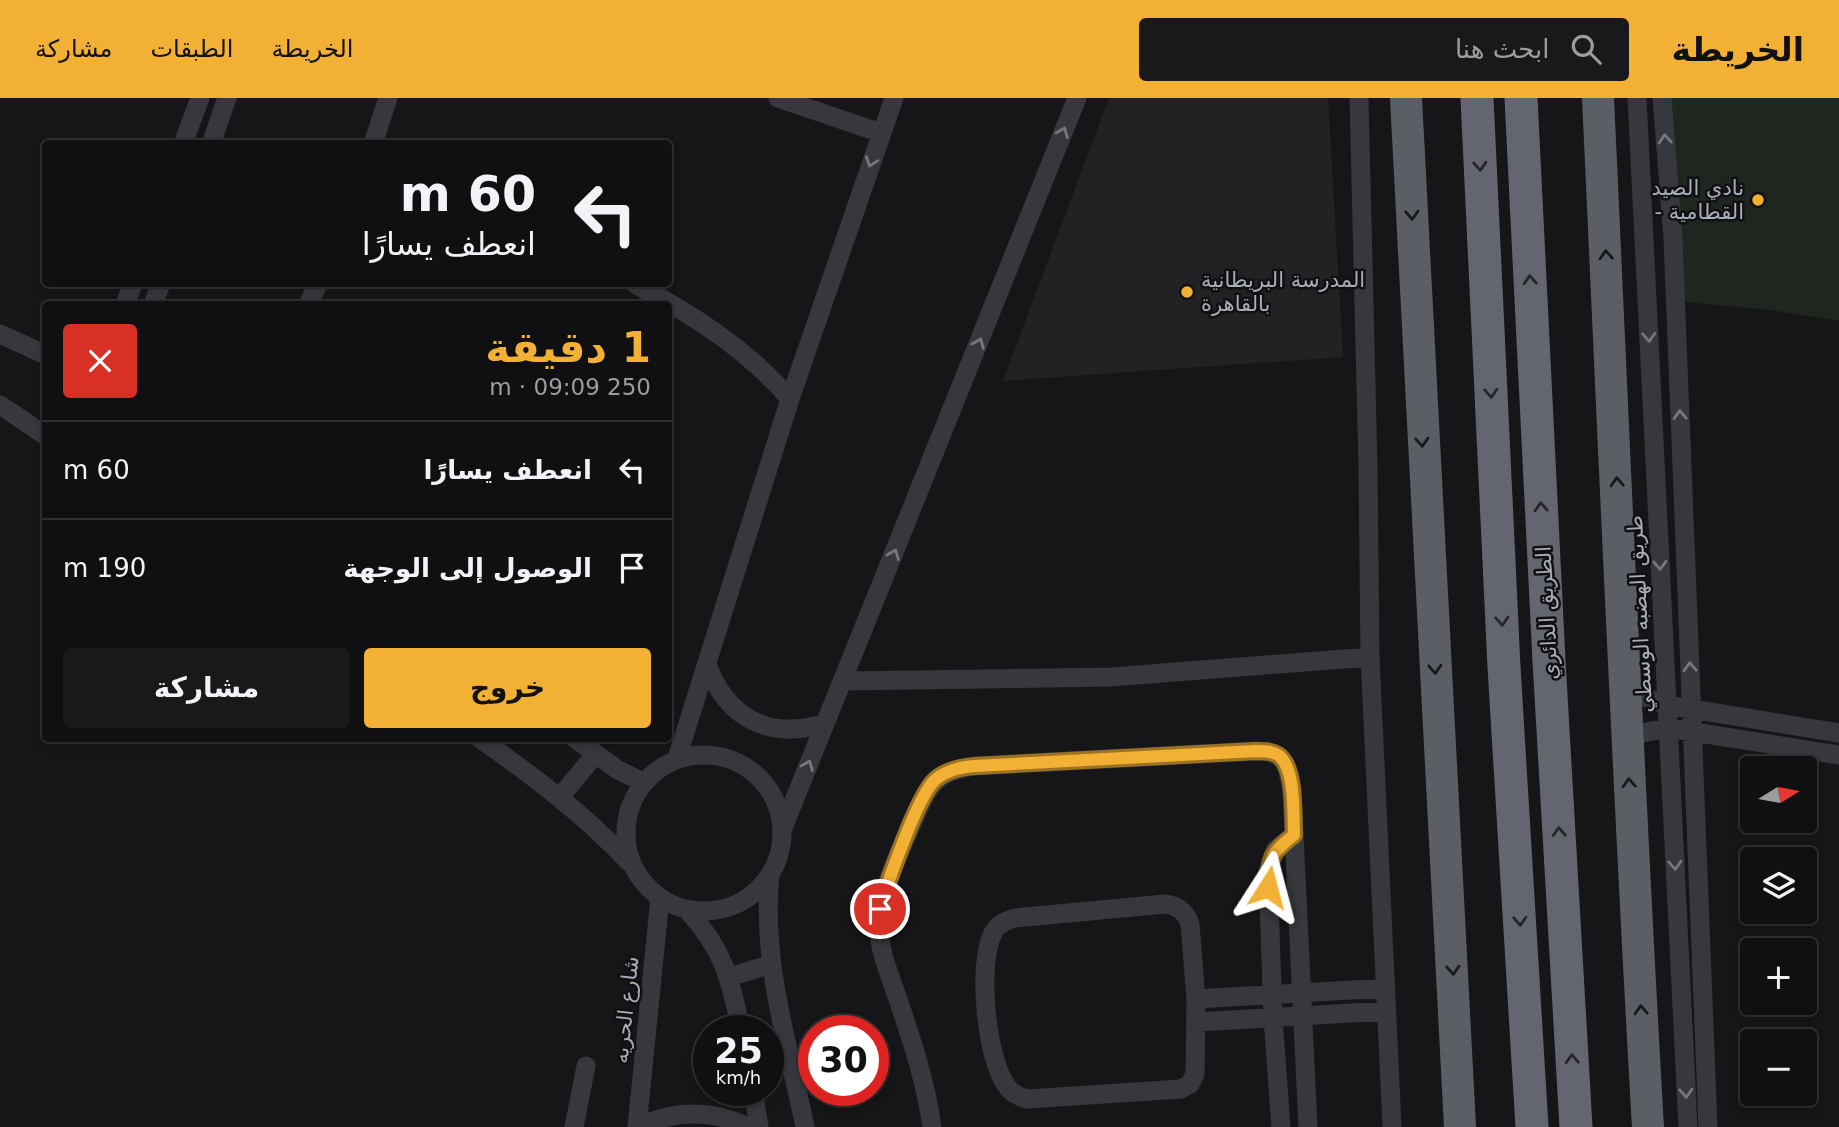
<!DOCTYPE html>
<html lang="ar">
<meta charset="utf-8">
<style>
body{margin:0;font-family:"DejaVu Sans",Cairo,sans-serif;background:#19191b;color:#f1f3f6;direction:rtl;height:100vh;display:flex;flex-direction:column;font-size:26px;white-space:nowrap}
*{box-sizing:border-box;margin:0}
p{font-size:23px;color:#9c9d9f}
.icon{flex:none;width:38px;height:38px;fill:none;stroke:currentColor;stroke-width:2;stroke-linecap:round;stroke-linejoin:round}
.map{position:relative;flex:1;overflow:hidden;direction:ltr}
.details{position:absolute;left:42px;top:203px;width:630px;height:441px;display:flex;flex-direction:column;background:#101012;border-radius:7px;box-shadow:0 4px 10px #0003,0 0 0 2px #303032;direction:rtl}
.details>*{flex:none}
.top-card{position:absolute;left:42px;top:42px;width:630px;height:147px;border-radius:7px;box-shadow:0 4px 10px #0003,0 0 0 2px #303032;direction:rtl;background:#101012;color:#f1f3f6;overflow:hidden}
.needle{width:46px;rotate:79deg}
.fabs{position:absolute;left:1740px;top:658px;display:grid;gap:14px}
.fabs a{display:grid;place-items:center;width:77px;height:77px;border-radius:7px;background:#101012;box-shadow:0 4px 10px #0003,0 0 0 2px #303032;font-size:35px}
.speed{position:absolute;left:693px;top:917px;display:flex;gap:14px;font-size:35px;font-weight:700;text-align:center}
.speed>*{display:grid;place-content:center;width:91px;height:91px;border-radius:50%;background:#101012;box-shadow:0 4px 10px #0003,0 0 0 2px #303032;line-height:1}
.speed small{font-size:18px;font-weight:400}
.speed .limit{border:10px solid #d22;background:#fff;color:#111}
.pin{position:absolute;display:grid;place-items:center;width:60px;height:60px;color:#fff;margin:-30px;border:4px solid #fff;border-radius:50%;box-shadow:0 2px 7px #0007}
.me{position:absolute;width:77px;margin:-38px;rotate:9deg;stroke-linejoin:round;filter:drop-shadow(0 0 5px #0008)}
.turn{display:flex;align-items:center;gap:24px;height:147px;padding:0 21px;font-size:32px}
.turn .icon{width:91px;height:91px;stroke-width:2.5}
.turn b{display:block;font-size:49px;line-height:60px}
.round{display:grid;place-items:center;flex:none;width:74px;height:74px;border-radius:7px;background:#19191b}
.headline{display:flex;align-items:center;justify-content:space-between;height:119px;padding:0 21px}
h1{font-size:42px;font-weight:800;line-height:52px;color:#f2b134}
.button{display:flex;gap:14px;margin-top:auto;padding:14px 21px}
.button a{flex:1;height:80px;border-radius:7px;background:#f2b134;color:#111;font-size:28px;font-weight:800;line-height:80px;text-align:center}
.button a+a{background:#19191b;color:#f1f3f6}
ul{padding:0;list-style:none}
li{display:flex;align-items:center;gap:21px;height:98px;padding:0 21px;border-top:2px solid #303032}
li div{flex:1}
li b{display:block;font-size:26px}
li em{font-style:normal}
header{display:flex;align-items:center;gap:42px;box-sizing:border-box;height:98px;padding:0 35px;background:#f2b134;color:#111}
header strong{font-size:33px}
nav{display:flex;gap:38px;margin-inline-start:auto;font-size:24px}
.search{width:490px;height:63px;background:#19191b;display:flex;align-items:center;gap:18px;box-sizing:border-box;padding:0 24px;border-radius:7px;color:#9c9d9f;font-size:26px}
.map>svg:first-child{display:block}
.built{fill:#222225}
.green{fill:#1e261f}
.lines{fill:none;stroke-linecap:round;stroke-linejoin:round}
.minor{stroke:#37383d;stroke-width:19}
.trunk{stroke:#5b5e65;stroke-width:32}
.motorway{stroke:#63666e;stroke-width:33}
.oneway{stroke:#757881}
.oneway2{stroke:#26262a}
.oneway3{stroke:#18191b}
.route-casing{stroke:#9d7322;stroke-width:18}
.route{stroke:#f2b134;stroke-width:12}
.poi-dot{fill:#f2b134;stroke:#111113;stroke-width:2.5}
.labels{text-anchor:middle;stroke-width:5;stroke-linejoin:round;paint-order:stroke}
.poi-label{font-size:21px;fill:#a8adb8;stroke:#111113;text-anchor:end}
.street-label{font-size:21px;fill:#a8adb8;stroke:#111113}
</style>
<header>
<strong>الخريطة</strong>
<div class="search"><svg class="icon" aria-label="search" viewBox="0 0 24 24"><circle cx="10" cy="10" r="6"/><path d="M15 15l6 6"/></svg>ابحث هنا</div>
<nav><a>الخريطة</a><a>الطبقات</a><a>مشاركة</a></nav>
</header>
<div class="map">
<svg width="1839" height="1029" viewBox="0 0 1839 1029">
<rect width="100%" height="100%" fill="#161618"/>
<path class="built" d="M1109,0H1328L1343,259L1003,283Z"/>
<path class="green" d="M1670,0H1839V223L1770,212L1684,204Z"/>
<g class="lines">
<path class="minor" d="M778,0L881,35
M1359,0L1368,370L1370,559L1392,1029
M1637,0L1688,1029
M1662,0L1673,140L1708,1029
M183,46L200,0
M211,46L227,0
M373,46L388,0
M635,186C692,216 748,252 790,301
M125,206L133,186
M153,206L161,186
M308,206L318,186
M0,236L46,257
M0,307L46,338
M707,566C726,620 770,643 825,625
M843,583L1111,579L1370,559
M1625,588L1641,598L1667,607L1839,635
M479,640C533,678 584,716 629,764
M574,640L618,672L643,684
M1626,643L1642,635L1668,630L1839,657
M626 735a78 78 0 1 1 156 0a78 78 0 1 1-156 0Z
M677,660L790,301L894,0
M560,699L595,657
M783,730L1077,0
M770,777C761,863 788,945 805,1029
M1165,806C1178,808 1185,813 1190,826L1196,901L1195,976L1190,986L1181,991L1027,1001C1020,999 1013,996 1008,990C986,963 977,866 993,835C998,826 1005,823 1015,820Z
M687,812C723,850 731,882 741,933
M730,879L771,866
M1196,901L1385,890
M1197,924L1386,913
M753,992L759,1029
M574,1029L586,968
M637,1029L660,800
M638,1029C675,1012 713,1012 749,1029
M932,1029C926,985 912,943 898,901C890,878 879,853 879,829C879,795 898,759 911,728C927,692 932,673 975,668L1257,653C1287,653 1288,669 1292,695L1308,1029
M1281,1029L1273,920L1268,773L1275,752L1294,737"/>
<path class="trunk" d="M1406,0L1460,1029
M1598,0C1614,343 1628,686 1648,1029"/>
<path class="motorway" d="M1477,0L1504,569L1532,1029
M1521,0L1549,563L1576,1029"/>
</g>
<defs><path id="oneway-chevron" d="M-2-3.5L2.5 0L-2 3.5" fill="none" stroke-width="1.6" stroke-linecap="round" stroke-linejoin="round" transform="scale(1.75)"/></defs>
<g class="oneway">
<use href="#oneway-chevron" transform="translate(1063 34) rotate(-68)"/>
<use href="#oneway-chevron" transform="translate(1665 41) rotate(-94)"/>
<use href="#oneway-chevron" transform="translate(871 64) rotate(109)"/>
<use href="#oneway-chevron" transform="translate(1649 239) rotate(87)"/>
<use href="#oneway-chevron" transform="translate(979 245) rotate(-68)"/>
<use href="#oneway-chevron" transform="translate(1680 317) rotate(-92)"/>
<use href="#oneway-chevron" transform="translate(894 456) rotate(-68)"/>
<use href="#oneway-chevron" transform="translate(1660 467) rotate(87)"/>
<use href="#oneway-chevron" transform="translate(1690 569) rotate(-92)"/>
<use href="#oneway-chevron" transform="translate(808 667) rotate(-68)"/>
<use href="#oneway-chevron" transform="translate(1675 767) rotate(87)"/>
<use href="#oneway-chevron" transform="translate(1686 995) rotate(87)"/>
</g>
<g class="oneway2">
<use href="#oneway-chevron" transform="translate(1480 68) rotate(87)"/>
<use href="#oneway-chevron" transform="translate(1530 182) rotate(-93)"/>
<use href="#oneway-chevron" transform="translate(1491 295) rotate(87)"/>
<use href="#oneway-chevron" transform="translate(1541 409) rotate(-93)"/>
<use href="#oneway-chevron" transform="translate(1502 523) rotate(87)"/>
<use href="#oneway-chevron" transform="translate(1559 734) rotate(-93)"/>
<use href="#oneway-chevron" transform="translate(1520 823) rotate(87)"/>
<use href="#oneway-chevron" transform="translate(1572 961) rotate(-93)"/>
</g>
<g class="oneway3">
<use href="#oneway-chevron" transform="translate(1412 117) rotate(87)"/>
<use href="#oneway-chevron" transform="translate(1606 157) rotate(-93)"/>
<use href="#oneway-chevron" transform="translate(1422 344) rotate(87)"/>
<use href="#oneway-chevron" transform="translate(1617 384) rotate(-93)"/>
<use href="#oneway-chevron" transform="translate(1435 571) rotate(87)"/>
<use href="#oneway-chevron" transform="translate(1629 685) rotate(-93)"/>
<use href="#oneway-chevron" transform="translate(1453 872) rotate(87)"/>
<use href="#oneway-chevron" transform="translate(1641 912) rotate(-93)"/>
</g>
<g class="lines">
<g class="route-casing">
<path id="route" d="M880,811C887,786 918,697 935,682C946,672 961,669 975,668L1256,653C1264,653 1272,653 1278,657C1296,669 1293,717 1294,737C1272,754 1268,760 1268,789"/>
</g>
<use href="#route" class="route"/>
</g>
<g class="poi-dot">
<circle cx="1758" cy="102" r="7"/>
<circle cx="1187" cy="194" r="7"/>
</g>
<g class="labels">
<g class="poi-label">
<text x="1744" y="97">نادي الصيد<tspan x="1744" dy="24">- القطامية</tspan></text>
<text x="1201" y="189" text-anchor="start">المدرسة البريطانية<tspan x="1201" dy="24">بالقاهرة</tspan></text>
</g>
<g class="street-label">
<text transform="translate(1547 515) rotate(-93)" y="7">الطريق الدائري</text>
<text transform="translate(1640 516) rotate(-93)" y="7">طريق الهضبه الوسطي</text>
<text transform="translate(626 912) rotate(-84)" y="7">شارع الحريه</text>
</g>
</g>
</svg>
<div class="fabs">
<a><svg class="needle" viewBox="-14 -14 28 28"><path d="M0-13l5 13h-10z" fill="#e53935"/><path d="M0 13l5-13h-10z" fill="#9c9d9f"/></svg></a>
<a><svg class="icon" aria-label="layers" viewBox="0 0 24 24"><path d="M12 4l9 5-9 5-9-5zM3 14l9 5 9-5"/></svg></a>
<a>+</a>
<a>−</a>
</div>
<div class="speed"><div>25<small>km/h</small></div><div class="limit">30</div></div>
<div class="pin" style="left:880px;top:811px;background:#d93025"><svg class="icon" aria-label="arrive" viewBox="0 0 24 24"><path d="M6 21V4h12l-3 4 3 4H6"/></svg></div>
<svg class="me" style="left:1268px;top:789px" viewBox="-20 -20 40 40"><path d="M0-17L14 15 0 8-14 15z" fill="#f2b134" stroke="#fff" stroke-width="4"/></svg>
<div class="top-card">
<div class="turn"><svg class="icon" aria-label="left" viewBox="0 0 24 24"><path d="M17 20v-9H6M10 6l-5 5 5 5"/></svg><div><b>60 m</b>انعطف يسارًا</div></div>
</div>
<section class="details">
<div class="headline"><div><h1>1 دقيقة</h1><p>250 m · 09:09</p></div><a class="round" style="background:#d93025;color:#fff"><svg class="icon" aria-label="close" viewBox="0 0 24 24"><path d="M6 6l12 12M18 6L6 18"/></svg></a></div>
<ul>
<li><svg class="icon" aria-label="left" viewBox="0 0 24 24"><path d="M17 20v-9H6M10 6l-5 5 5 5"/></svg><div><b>انعطف يسارًا</b></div><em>60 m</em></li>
<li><svg class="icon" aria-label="arrive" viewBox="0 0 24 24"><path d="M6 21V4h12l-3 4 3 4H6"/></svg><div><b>الوصول إلى الوجهة</b></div><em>190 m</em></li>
</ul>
<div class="button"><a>خروج</a><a>مشاركة</a></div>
</section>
</div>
